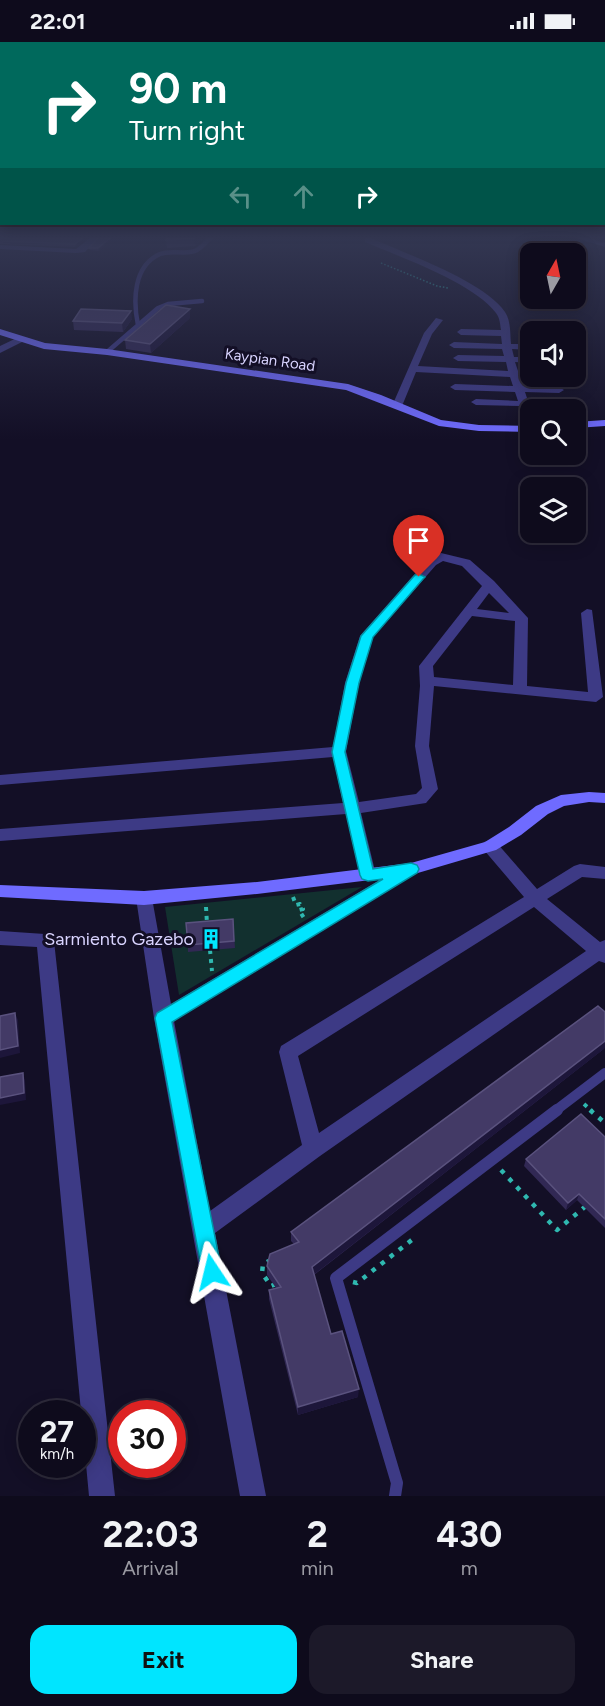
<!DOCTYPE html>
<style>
body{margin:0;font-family:Figtree,sans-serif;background:#1c1929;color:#f1f3f6;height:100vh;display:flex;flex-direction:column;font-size:22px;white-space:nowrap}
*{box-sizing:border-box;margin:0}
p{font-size:20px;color:#9b9ba3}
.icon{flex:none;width:33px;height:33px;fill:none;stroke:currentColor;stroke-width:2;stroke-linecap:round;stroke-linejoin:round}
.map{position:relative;height:1454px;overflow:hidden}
.details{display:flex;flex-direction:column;background:#0e0b1c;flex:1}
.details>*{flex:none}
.guide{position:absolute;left:0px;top:0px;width:606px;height:183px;box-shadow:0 3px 15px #0003,0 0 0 2px #2e2b3b;background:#00695c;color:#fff;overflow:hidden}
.needle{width:39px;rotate:9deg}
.controls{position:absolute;left:520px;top:201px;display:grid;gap:12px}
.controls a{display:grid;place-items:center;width:66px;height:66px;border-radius:12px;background:#0e0b1c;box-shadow:0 3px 15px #0003,0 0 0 2px #2e2b3b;font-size:30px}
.speed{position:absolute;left:18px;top:1358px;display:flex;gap:12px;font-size:30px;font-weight:700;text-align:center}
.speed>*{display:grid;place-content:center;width:78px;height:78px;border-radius:50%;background:#0e0b1c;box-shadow:0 3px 15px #0003,0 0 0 2px #2e2b3b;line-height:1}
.speed small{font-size:15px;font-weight:400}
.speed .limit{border:9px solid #d22;background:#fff;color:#111}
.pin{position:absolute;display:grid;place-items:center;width:51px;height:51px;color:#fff;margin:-62px -26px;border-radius:50% 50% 50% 0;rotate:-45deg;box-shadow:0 0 6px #0007}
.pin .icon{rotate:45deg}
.me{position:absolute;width:66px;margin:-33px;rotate:350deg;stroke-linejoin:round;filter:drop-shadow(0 0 4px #0008)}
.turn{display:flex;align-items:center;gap:21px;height:126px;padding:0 30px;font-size:27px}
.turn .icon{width:78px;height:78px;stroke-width:2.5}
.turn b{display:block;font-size:42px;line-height:51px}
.lanes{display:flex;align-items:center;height:57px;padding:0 30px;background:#0003;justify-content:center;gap:30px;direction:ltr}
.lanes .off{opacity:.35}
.eta{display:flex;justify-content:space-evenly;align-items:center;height:102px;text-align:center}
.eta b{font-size:36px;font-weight:700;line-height:42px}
.cta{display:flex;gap:12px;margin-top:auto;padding:12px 30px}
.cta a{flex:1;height:69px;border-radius:18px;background:#00e5ff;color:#111;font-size:24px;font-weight:700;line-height:69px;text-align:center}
.cta a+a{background:#1c1929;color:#f1f3f6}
.status{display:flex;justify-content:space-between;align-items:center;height:42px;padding:0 30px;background:#0e0b1c;direction:ltr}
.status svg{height:16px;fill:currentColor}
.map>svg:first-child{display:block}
.green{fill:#12302f}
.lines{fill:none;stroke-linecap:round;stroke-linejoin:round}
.path-far2{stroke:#2fb8b0;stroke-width:1.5;stroke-dasharray:1.5 2;stroke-linecap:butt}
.path-far1{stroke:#2fb8b0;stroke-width:4;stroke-dasharray:4 5;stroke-linecap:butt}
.path{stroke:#2fb8b0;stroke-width:4.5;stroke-dasharray:4.5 7;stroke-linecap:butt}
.lane-far2{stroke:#3d3a85;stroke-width:4.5}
.lane-far1{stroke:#3d3a85;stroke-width:10}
.lane{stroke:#3d3a85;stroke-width:12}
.street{fill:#3d3a85;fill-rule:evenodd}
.secondary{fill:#6f6bff;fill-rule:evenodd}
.wall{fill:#312854}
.shaded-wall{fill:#1d163a}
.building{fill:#433a66;stroke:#5a527e;stroke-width:1.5}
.route{fill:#00e5ff;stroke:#0095a6;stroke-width:1.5}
.labels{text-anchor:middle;stroke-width:6;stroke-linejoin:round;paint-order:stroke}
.far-street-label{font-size:15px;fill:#d9d4ff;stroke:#130f26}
.poi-label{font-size:18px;fill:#d9d4ff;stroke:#130f26;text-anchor:end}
</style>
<div class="status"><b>22:01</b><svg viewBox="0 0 49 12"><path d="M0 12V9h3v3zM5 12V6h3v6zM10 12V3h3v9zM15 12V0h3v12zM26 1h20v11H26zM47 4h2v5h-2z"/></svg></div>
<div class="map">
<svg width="605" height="1454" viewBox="0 0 605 1454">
<rect width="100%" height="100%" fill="#130f26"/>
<path class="green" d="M362,845L179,953L165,865Z"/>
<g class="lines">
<path class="path-far2" d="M381,221L437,244L448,246"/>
<path class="path-far1" d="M293,855L296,863L300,862L303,867L299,868L304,876
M206,865L207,882
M210,908L212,929
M584,1062L592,1069"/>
<path class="path" d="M590,1068L605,1081
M501,1128L557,1188L586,1164
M271,1218L263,1222L262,1231L271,1244L276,1242
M353,1240L357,1241L413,1197"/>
<path class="lane-far2" d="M138,283C133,259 133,224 160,212C172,207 186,214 197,208C202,205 207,199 211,195
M107,310L158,266L168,262L202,259"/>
<path class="lane-far1" d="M555,1069L605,1031"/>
<path class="lane" d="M395,1454L397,1441L336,1236L557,1068"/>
<path class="street" d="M91,195H99L85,210L76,211L0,207V203L76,207Z
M573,195H585L605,201V205Z
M365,196H371C406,212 484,239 505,270C511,279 510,291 511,302H531V308L512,307L514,315H531V321L515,320L518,329L531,330V334H535L520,335L523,344L559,345L564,348L559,351L525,350L528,359L562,360L567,363L565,365H530L531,390L526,387L520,364L476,363L471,360L476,357L518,359L515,350L455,348L450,345L455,342L513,344L510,335L416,330L402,364L394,366L392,364L424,291L436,276L443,278L432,292L418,324L508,329L506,320L458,319L453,316L458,313L504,314L502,307L454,306L449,303L454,300L502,302L501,294L461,293L457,290L461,287L501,288C500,282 500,276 496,271C474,241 400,215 365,200Z
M21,294L25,297L24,299L0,311V304Z
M441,511L470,518L494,539L528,576L527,644L588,650L581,571L587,567L592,568L603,655L596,660L434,644L429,704L438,747L426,761L361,771L376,833L374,837L368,839L362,837L360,833L346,772L0,799V787L343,761L333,715L0,743V733L333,705L345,641L360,594L428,517ZM443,519L462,524L482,544L419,624L420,644L415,704L422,746L416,752L359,760L346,709L359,641L373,595L436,523ZM489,551L509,571L477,567ZM472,574L515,579L513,643L434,635L433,624Z
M490,798L496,800L537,847L574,824L580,822L605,825V837L582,835L547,857L600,900L605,898V921L599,919L320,1114L215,1191L266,1454H240L154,976L136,856L138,851L144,849L150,851L152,856L171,962L405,823L411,821L417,823L419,827L417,831L174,979L210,1169L302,1103L279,1010L281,1004L524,855L484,808L482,804L484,800ZM534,865L586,909L319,1091L298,1014Z
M0,889L45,892L51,894L54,899L115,1454H89L37,905L0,903Z"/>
<path class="secondary" d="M0,287L45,301L107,307L348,342L381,353L441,378L479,383L531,384V390L479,389L439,384L346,348L107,313L44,307L0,293Z
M605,378V384L576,386V380Z
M589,750L605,751V761L589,760L564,764L548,772L521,793L496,808L411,833L257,852L144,863L0,855V843L144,849L257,840L411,821L485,800L509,785L536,764L561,753Z"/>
</g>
<path class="wall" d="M0,195H88L75,205L0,202Z
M99,195V209L90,208L89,206Z
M169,195H204L195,204L167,206L166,198Z
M190,276L151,311L126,307L125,298Z
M132,277L123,290L74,288L73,279Z
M233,877L235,906L188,910V903Z
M605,1006L314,1233L331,1292L358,1355L298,1373L269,1257V1248L276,1246L267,1233V1224L294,1202L291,1199V1190Z
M605,1095V1186L577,1158L566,1168L524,1124L526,1117Z"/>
<path class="shaded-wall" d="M84,195H88L75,205V202Z
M111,195H114L99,209L98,206Z
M196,195H204L195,204L194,196Z
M232,195H259V196L233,199Z
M190,267V276L151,311L150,302Z
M131,269L132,277L123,290L122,281Z
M15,971L18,978L20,1011L0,1016V1008Z
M605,999V1006L312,1234V1225Z
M23,1031L25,1038L26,1058L0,1063V1056Z
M579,1152L577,1158L566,1168L568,1161Z
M359,1347L358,1355L298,1373V1365Z"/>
<path class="building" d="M0,195H84L75,202L0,199Z
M99,195H111L98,206H89Z
M169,195H196L194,196L166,198Z
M166,263L190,267L150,302L125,298Z
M81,267L131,269L122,281L73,279Z
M233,877L234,899L188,903L186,881Z
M598,964L605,970V999L312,1225L331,1292L342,1289L359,1347L298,1365L269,1248L281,1245L267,1224L270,1212L299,1200L291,1190Z
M15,971L18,1004L0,1008V974Z
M23,1031L24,1051L0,1056V1035Z
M581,1072L605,1095V1177L579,1152L568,1161L526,1117Z"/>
<linearGradient id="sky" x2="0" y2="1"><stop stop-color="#0a0815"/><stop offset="0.49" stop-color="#333752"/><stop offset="1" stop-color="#333752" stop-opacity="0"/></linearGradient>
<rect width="605" height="398" fill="url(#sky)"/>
<path class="route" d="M419,532L425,535L423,537L373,595L359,641L345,710L373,827L411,821L417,823L419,827L417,831L172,980L222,1230L219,1238L212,1240L205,1238L202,1230L155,976L157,971L383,837L368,839L362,837L360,833L332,710L346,641L361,594L415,533Z"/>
<defs>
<g id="building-bare" transform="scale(1.62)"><path d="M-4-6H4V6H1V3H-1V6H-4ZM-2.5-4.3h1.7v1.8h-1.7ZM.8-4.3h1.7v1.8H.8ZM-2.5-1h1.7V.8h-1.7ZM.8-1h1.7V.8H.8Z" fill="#00e5ff" stroke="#130f26" stroke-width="2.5" paint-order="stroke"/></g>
</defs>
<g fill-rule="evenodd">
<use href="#building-bare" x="211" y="897"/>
</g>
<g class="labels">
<g class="far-street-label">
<text transform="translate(270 318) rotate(8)" y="5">Kaypian Road</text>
</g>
<g class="poi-label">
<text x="194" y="903">Sarmiento Gazebo</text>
</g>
</g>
</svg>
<div class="controls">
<a><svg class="needle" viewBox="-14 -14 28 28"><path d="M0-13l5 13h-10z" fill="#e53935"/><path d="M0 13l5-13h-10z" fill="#9b9ba3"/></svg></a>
<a><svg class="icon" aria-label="sound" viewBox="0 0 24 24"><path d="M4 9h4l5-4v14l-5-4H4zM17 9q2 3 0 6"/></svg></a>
<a><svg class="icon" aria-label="search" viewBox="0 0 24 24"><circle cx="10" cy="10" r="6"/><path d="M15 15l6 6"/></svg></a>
<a><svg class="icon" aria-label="layers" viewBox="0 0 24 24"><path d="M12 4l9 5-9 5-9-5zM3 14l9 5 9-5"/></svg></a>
</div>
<div class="speed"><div>27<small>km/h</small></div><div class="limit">30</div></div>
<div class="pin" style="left:419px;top:535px;background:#d93025"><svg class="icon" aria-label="arrive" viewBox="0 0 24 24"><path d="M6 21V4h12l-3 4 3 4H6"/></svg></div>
<svg class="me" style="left:212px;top:1230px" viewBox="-20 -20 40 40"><path d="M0-17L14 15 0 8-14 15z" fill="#00e5ff" stroke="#fff" stroke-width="4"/></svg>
<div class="guide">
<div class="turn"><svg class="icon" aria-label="right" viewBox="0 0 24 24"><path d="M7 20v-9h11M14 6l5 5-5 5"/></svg><div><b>90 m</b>Turn right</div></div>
<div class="lanes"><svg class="icon off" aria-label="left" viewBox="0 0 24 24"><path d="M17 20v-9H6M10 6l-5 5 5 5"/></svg><svg class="icon off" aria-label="ahead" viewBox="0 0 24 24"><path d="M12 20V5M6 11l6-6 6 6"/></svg><svg class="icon" aria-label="right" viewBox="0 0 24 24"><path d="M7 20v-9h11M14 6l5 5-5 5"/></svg></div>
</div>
</div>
<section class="details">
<div class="eta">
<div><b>22:03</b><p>Arrival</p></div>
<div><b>2</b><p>min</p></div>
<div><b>430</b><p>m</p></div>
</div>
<div class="cta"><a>Exit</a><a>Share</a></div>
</section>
